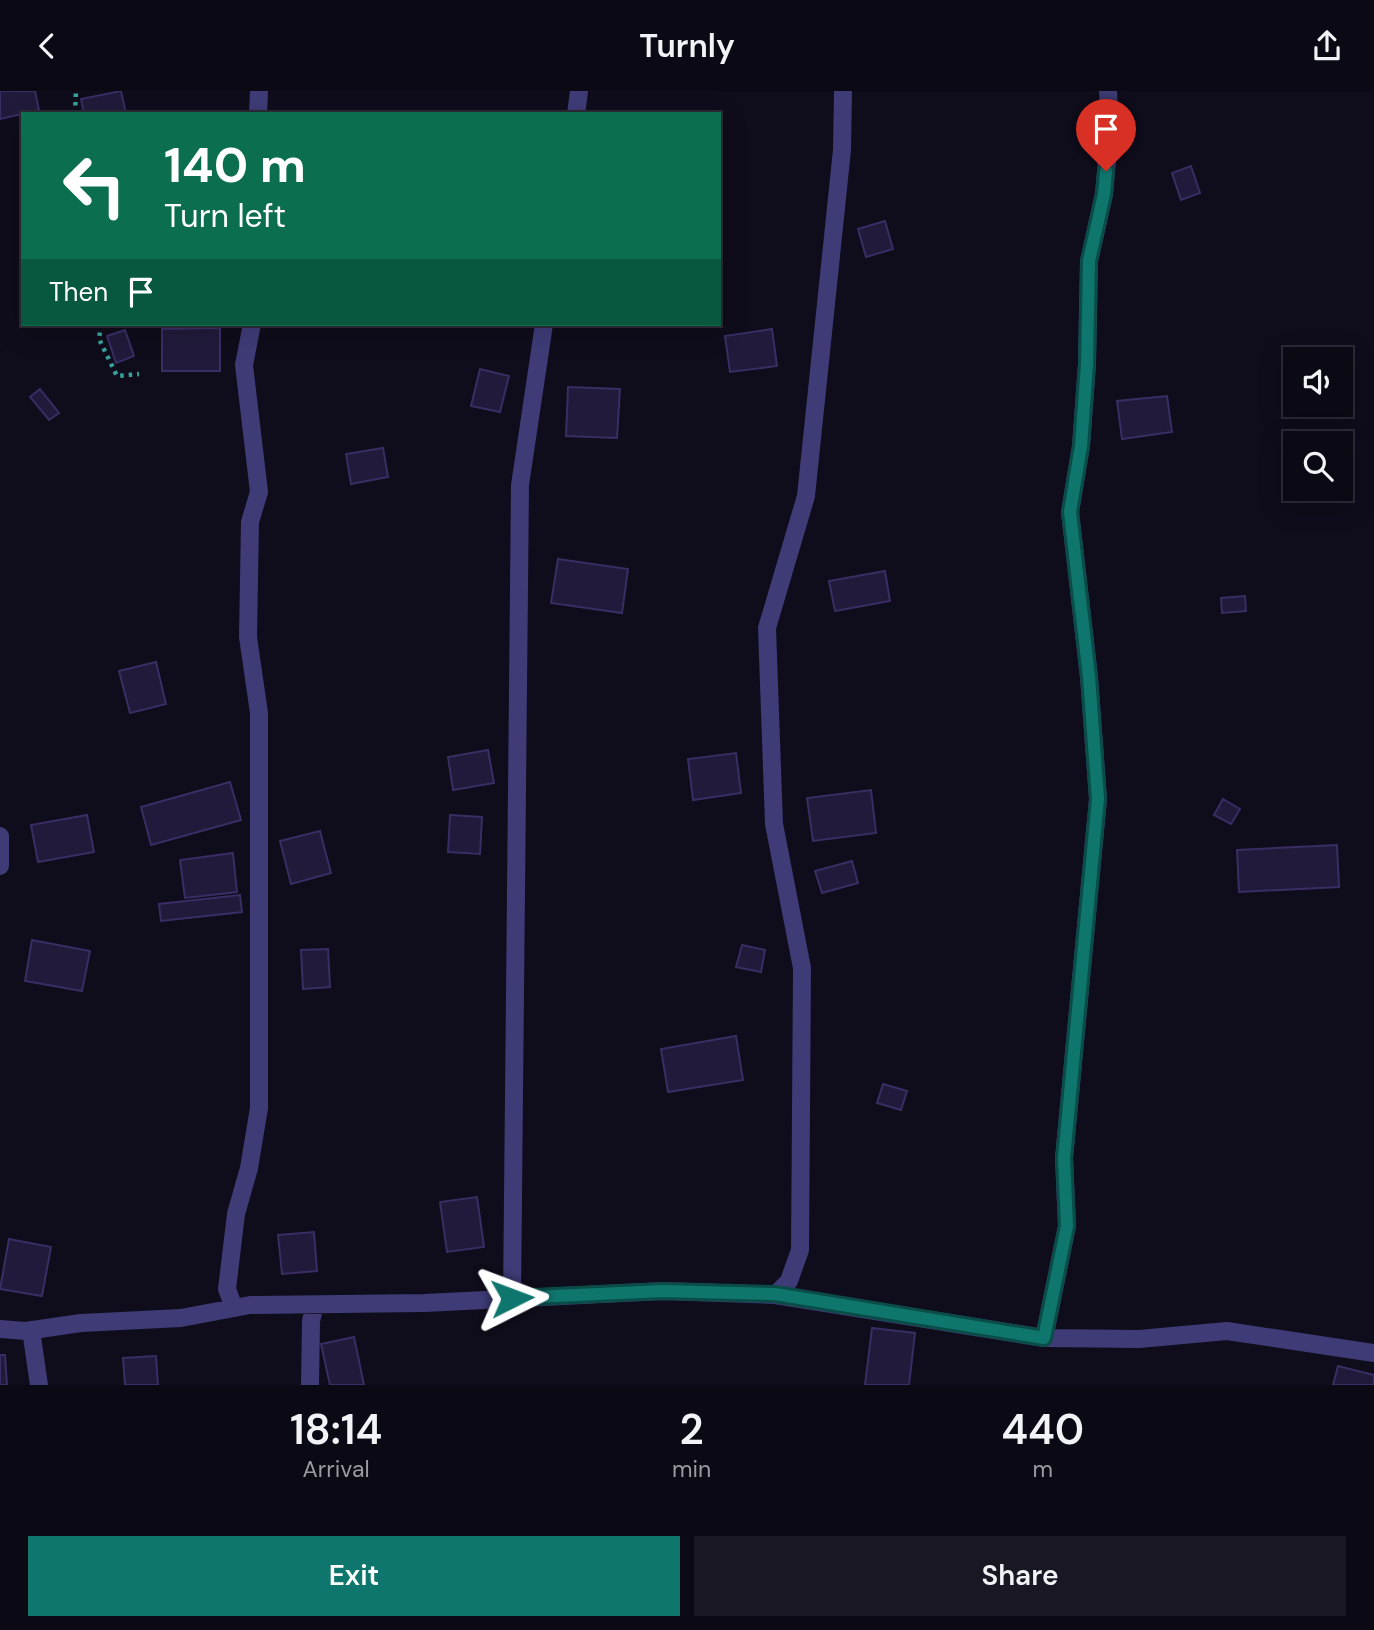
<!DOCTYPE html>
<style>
body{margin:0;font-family:"DM Sans",sans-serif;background:#191722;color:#f1f3f6;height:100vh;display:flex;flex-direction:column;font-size:26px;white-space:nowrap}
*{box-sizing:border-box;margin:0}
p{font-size:23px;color:#9a9aa0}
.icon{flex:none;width:38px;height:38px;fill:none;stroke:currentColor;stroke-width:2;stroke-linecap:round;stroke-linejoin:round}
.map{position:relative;height:1294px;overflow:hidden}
.details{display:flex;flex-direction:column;background:#0b0914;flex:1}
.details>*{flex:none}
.guide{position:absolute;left:21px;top:21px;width:700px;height:214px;border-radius:0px;box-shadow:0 7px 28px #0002,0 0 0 2px #2b2a34;background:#0b6e4f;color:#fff;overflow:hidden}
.tools{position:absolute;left:1283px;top:256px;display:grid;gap:14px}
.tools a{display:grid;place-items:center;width:70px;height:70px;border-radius:0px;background:#0b0914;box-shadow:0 7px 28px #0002,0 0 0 2px #2b2a34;font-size:35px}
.pin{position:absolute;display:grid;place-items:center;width:60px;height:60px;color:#fff;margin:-72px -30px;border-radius:50% 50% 50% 0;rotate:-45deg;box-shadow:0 0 7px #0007}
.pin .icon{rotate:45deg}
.me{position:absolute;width:77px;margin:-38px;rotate:87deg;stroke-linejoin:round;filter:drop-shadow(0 0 5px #0008)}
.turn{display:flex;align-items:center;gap:24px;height:147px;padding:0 28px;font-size:32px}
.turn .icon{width:91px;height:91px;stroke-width:2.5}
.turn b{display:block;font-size:49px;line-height:60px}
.then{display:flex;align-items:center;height:66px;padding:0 28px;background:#0003;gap:14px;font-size:26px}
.eta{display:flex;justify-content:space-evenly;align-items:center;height:119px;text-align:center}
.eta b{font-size:42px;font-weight:600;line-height:49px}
.button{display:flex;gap:14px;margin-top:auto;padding:14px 28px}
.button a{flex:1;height:80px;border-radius:0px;background:#0f766e;color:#fff;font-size:28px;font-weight:600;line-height:80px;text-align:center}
.button a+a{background:#191722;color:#f1f3f6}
header{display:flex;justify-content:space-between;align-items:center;height:91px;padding:0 28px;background:#0b0914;font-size:32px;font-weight:600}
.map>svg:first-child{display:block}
.building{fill:#211a3a;stroke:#392e64;stroke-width:2}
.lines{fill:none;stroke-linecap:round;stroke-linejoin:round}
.path{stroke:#37a39c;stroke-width:4.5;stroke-dasharray:3.5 5;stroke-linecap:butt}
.minor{stroke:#3e3b76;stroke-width:18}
.route-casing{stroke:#0a4d48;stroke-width:18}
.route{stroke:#0f766e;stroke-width:12}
</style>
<header><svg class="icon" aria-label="back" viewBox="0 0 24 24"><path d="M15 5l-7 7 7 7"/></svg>Turnly<svg class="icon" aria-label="share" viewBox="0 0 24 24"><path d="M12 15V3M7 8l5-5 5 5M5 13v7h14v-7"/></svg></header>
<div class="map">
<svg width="1374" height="1294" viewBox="0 0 1374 1294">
<rect width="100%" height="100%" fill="#0f0c1b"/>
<path class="building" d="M0,0H35L39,19L0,28Z
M121,0L126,23H84L81,8Z
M1191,75L1200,102L1181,109L1172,82Z
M885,130L893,158L866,166L858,138Z
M220,237V280H162V238Z
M772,238L777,275L730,281L725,245Z
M125,239L134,265L116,272L107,245Z
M480,278L509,285L500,321L471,315Z
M568,296L620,298L617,347L566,345Z
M40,298L59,322L49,329L30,306Z
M1167,305L1172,341L1122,348L1117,310Z
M383,357L388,386L351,393L346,363Z
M558,468L628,478L622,522L551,512Z
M885,480L890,510L835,520L829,490Z
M1245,505L1246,520L1222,522L1221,507Z
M156,571L166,613L130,622L119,580Z
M488,659L494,692L453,699L448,666Z
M736,662L741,702L693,709L688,668Z
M230,691L241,729L151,754L141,716Z
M871,699L876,742L813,750L807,707Z
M1223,708L1240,718L1231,733L1214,724Z
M87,724L94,761L38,771L31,734Z
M450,724L482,726L480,763L448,761Z
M320,740L331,782L291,793L280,750Z
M1337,754L1339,796L1239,801L1237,759Z
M233,762L237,801L185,807L180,769Z
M852,770L858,792L822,802L815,780Z
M240,804L242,821L161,830L159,813Z
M32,849L90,860L82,900L25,890Z
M742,854L765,859L761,881L736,876Z
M328,858L330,896L303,898L301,859Z
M736,945L743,989L668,1001L661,958Z
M883,993L907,1000L901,1019L877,1012Z
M477,1106L484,1156L447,1161L440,1111Z
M314,1141L317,1180L282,1183L278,1144Z
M9,1148L51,1156L42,1205L0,1198Z
M872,1237L915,1242L909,1294H865Z
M354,1246L364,1294H330L321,1253Z
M0,1264H5L7,1294H0Z
M156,1265L158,1294H125L123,1267Z
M1338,1275L1374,1284V1294H1333Z"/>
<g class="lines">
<path class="path" d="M75,23L76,0
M101,233L99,248L117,285L139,283"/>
<path class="minor" d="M258,23L259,0
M576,23L579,0
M0,745V775
M775,1204L789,1190L800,1159L802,877L774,733L767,537L806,405L842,59L843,0
M512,1207L520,394L544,233
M234,1217L227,1198L236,1123L249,1077L259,1017V622L248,546L250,431L259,401L244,274L252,233
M0,1238L26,1240L81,1232L181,1227L250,1214L425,1212L663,1200L775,1204L1044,1247L1139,1248L1227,1240L1374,1262
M31,1239L39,1294
M1044,1247L1067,1135L1064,1067L1098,708L1089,586L1070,421L1081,355L1087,273L1089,170L1104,103L1110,35L1108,0
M310,1294L311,1230L315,1214"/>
</g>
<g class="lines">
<g class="route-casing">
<path id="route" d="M512,1207L663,1200L775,1203L1044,1247L1067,1135L1064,1067L1098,708L1089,586L1070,421L1081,355L1087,273L1089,170L1104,103L1106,80"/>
</g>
<use href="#route" class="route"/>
</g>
</svg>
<div class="tools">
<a><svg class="icon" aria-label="sound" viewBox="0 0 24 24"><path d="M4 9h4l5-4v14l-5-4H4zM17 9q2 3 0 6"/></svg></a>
<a><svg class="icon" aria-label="search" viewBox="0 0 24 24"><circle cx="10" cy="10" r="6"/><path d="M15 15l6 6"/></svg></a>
</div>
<div class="pin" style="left:1106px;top:80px;background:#d93025"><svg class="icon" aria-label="arrive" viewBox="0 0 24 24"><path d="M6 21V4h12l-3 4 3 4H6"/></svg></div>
<svg class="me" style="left:512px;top:1207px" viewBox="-20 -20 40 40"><path d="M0-17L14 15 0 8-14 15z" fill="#0f766e" stroke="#fff" stroke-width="4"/></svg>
<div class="guide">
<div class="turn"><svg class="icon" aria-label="left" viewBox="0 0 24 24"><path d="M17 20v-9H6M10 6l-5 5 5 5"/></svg><div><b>140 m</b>Turn left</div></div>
<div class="then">Then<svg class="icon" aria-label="arrive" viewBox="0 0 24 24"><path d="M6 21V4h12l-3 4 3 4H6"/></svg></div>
</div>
</div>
<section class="details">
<div class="eta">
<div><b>18:14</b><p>Arrival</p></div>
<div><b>2</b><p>min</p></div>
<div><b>440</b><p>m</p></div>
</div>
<div class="button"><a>Exit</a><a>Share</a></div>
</section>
